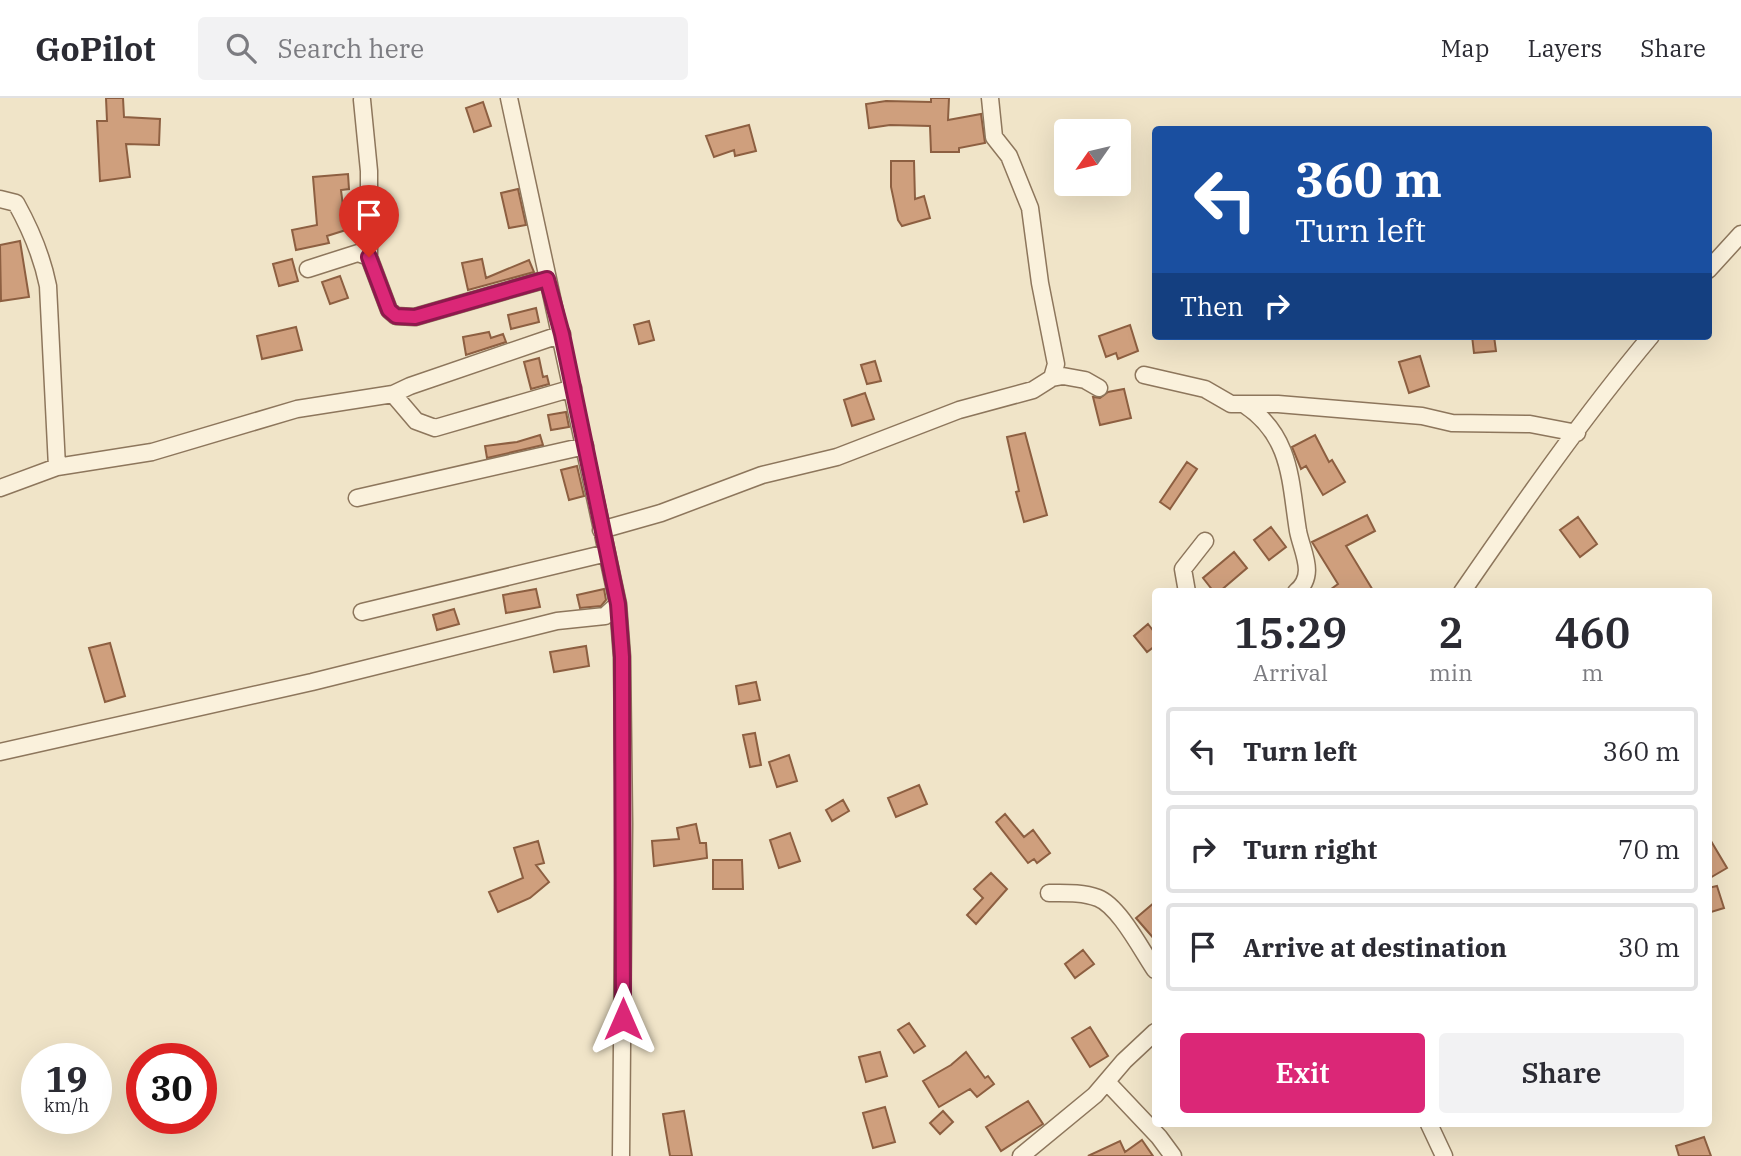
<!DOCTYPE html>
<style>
body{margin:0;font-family:"IBM Plex Serif",serif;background:#f2f2f3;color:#2b2b33;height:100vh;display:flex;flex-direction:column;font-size:26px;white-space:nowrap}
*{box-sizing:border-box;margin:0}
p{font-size:23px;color:#7c7c81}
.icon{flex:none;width:38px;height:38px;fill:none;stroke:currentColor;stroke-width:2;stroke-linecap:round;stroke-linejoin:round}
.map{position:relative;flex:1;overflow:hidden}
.details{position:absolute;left:1152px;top:490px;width:560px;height:539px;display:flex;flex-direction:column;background:#fff;border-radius:7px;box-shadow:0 7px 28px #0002}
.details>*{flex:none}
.guide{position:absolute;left:1152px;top:28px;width:560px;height:214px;border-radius:7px;box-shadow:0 7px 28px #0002;background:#1a4fa0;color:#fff;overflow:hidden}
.needle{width:46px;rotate:236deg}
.buttons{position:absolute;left:1054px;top:21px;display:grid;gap:14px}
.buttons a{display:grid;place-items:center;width:77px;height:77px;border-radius:7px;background:#fff;box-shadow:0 7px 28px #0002;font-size:35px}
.speed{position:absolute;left:21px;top:945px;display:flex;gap:14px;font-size:35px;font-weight:700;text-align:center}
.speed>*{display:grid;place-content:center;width:91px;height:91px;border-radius:50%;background:#fff;box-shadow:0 7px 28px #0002;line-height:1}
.speed small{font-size:18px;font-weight:400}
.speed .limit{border:10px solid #d22;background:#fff;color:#111}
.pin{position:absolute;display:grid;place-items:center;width:60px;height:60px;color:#fff;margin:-72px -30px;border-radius:50% 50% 50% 0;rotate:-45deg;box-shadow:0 0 7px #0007}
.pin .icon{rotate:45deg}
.me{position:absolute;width:77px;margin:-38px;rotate:0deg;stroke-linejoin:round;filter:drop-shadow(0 0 5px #0008)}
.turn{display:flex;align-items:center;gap:24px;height:147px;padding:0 28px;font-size:32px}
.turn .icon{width:91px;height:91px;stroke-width:2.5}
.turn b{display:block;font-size:49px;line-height:60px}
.then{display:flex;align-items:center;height:66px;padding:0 28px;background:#0003;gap:14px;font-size:26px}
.eta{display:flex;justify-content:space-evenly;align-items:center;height:119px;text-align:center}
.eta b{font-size:42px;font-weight:600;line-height:49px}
.cta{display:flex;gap:14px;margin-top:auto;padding:14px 28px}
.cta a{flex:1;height:80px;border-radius:7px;background:#db2777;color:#fff;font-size:28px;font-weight:600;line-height:80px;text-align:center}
.cta a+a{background:#f2f2f3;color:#2b2b33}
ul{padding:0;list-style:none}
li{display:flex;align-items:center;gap:21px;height:88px;margin:0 14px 10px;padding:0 14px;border:4px solid #e1e1e2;border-radius:7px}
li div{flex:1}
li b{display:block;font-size:26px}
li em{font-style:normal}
header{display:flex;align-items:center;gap:42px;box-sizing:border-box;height:98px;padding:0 35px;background:#fff;border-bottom:2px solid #e1e1e2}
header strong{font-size:33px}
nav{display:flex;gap:38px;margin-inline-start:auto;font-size:24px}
.search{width:490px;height:63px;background:#f2f2f3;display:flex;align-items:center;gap:18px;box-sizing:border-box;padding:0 24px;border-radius:7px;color:#7c7c81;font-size:26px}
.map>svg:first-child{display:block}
.building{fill:#cf9f7d;stroke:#8d5f41;stroke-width:2}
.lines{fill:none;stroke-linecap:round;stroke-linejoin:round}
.minor-casing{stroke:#8d765c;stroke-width:19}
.minor{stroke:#faf1dc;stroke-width:16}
.route-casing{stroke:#8e194d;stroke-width:18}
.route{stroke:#db2777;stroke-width:12}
</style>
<header>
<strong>GoPilot</strong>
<div class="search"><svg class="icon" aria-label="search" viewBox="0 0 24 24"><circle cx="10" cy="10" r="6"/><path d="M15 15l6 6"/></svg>Search here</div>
<nav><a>Map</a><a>Layers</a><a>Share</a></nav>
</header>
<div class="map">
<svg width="1741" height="1058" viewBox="0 0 1741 1058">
<rect width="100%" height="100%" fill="#f0e4c8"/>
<path class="building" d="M106,0H123L124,19L160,21L159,47L126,46L130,79L100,83L97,23H107Z
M931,0H949L948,22L981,16L985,45L959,50V54H931L930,28L890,27L869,30L866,6L886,3L931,4Z
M483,4L491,28L474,34L466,10Z
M749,27L756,53L735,58L734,52L714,59L706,38Z
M891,63H914L915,101L924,98L930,120L902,128L898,122L891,89Z
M348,76L349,91L341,92L346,132L327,138L329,145L296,152L292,132L317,127L313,79Z
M518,91L526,127L509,130L501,95Z
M20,143L29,199L1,203L0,147Z
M292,161L298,183L279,188L273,166Z
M482,161L486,180L529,162L534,174L468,192L462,165Z
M340,178L348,200L330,206L322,184Z
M536,210L539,224L511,231L508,217Z
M649,223L654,242L639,246L634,227Z
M1130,227L1138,253L1118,261L1116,255L1106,259L1099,238Z
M296,229L302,252L262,261L257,238Z
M489,234L491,240L503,236L506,244L466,257L463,239Z
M1472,238H1494L1496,253L1474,255Z
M1420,258L1429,288L1409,295L1399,264Z
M539,260L543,279L547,278L549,286L531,291L524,264Z
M875,263L881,283L867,286L861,267Z
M1124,291L1131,320L1100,327L1093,299L1100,300L1108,294Z
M865,295L874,321L852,328L844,302Z
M566,314L569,329L551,332L548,317Z
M1025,335L1047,417L1024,424L1016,394L1019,393L1007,339Z
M540,337L543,347L487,360L485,348L517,344Z
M1315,337L1329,364L1332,362L1345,384L1323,397L1306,368L1301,371L1292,349Z
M1187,364L1197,371L1170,411L1160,404Z
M577,368L584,398L569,402L561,372Z
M1367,417L1375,433L1346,448L1374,494H1327L1338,486L1312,444Z
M1578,419L1597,446L1580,459L1560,432Z
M1271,429L1286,449L1269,462L1254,442Z
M1234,454L1247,470L1219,494H1214L1203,480Z
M536,491L540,509L506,515L503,497Z
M604,491L606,502L601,508L580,510L577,497Z
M454,511L459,526L437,532L433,517Z
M1148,526L1155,535V548L1147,554L1134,538Z
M110,545L125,598L105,604L89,550Z
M586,548L589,568L554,574L550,554Z
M756,584L760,602L739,606L736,588Z
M755,635L761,667L750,669L743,637Z
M789,657L797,683L777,689L769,664Z
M919,687L927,706L896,719L888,700Z
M843,702L849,713L832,723L826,712Z
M1005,716L1024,739L1033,732L1050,755L1037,765L1034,761L1028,765L996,724Z
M696,726L700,745H706L707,760L654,768L652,743L679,741L677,730Z
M790,735L800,763L779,770L770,742Z
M1708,738L1727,770L1708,781Z
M538,743L544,765L536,767L549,784L530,800L498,814L489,794L523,780L514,750Z
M713,762H742L743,791H713Z
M991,775L1007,791L976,826L967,817L983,800L974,791Z
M1717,788L1724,810L1708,815V790Z
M1155,804V842L1136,820Z
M1083,852L1094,866L1075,880L1065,866Z
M909,925L925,948L914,955L898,932Z
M1090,929L1108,958L1090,969L1072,940Z
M880,954L887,978L866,984L859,959Z
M966,954L985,980L988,978L994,986L977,999L970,991L939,1009L923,983L951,967Z
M1028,1003L1043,1026L1001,1053L986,1029Z
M885,1009L895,1044L873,1050L863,1015Z
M684,1013L692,1058H670L663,1016Z
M943,1013L953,1024L940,1036L930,1025Z
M1704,1039L1711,1058H1679L1676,1048Z
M1142,1042L1153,1058H1088L1120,1043L1125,1054Z"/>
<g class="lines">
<g class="minor-casing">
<path id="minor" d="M509,0L618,506L622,559L624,726L621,1058
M990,0L994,39L1009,58L1030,110L1040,185L1056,266L1052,280
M362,2L369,73V159
M0,101L16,105C31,132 42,158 48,188L57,369
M308,171L358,155L369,159L389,212L396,218L415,219L547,181
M1708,172L1741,136
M1144,277L1205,291L1231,306H1278L1422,318L1452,325L1530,326L1577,335
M393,296L416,323L435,330L573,290
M1245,307C1292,338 1290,384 1298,433C1302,454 1317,477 1296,494
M0,390L57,369L152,354L297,311L393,296L410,288L562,236
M357,400L585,348
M601,432L661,415L762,377L837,359L959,312L1033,292L1052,280L1063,278L1085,282L1099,290
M1187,494L1183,471L1205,443
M1462,494C1522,407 1583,319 1651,238
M362,514L607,455
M0,654L312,584L557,523L605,518L618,506
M1049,795C1065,795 1082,794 1098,800C1119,808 1142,853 1155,872
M1107,984L1159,1039L1173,1058
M1429,1026L1444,1058
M1021,1058L1095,997L1124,963L1155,934"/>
</g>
<use href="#minor" class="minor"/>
</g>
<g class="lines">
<g class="route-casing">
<path id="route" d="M369,159L389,212L396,218L415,219L547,181L562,236L618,506L622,559L623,921"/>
</g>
<use href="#route" class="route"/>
</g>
</svg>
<div class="buttons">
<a><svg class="needle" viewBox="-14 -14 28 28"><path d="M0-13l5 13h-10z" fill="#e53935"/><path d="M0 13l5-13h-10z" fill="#7c7c81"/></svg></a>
</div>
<div class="speed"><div>19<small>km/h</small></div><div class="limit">30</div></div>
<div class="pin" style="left:369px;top:159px;background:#d93025"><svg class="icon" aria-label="arrive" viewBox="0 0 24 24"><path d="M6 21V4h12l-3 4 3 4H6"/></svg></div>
<svg class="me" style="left:623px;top:921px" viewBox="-20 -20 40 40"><path d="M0-17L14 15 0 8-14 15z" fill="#db2777" stroke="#fff" stroke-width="4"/></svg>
<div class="guide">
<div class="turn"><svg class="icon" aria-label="left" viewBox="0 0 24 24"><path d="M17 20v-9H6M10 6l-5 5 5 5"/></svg><div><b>360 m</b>Turn left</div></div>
<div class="then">Then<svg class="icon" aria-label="right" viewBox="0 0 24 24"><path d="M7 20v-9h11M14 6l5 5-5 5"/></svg></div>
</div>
<section class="details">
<div class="eta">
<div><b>15:29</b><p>Arrival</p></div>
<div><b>2</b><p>min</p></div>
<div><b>460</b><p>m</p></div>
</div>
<ul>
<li><svg class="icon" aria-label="left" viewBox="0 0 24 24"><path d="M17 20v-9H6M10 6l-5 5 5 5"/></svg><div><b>Turn left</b></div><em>360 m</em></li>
<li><svg class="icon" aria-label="right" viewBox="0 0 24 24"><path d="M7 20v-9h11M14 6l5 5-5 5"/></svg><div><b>Turn right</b></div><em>70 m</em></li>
<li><svg class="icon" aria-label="arrive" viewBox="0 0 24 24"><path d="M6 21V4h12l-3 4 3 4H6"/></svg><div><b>Arrive at destination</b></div><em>30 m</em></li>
</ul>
<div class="cta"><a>Exit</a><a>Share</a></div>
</section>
</div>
